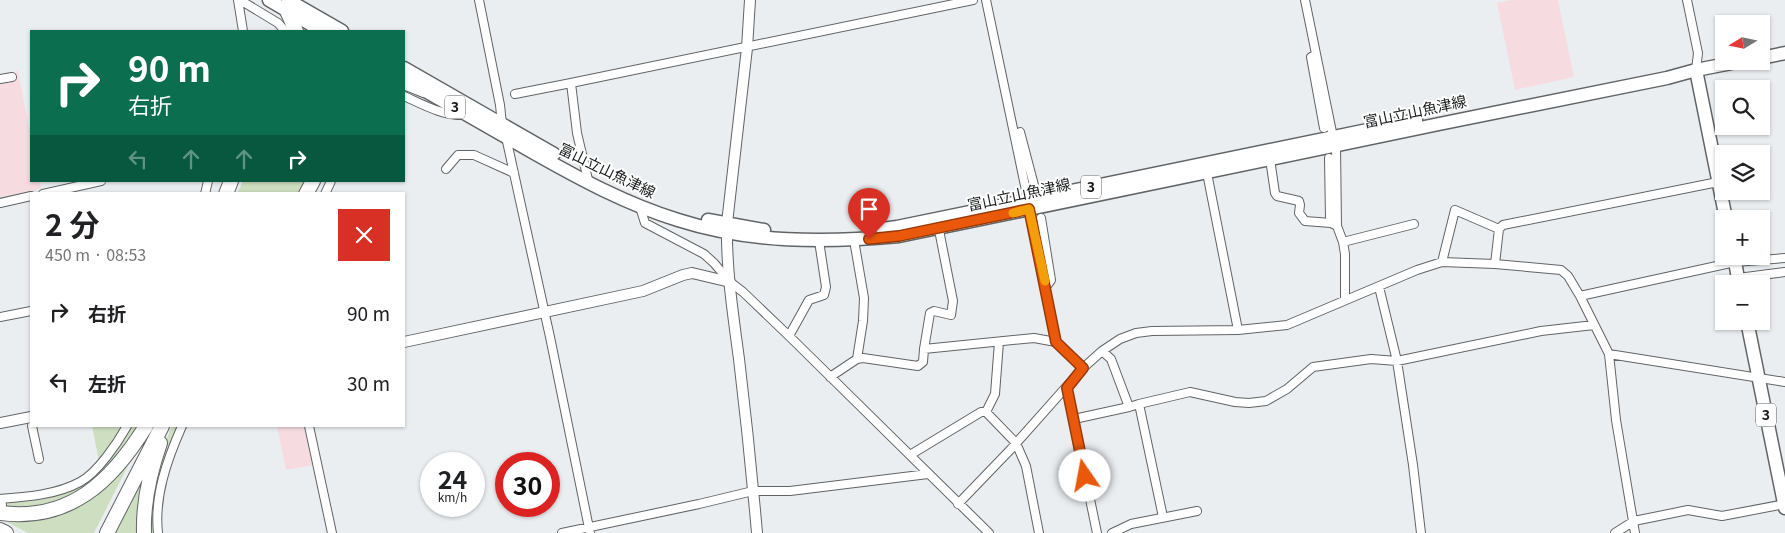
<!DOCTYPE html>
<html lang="ja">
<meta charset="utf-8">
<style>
body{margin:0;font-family:Georgia,"Noto Sans JP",serif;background:#f2f2f2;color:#202124;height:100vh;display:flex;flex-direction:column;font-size:19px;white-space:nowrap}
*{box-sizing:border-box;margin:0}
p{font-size:16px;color:#757577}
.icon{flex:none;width:28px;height:28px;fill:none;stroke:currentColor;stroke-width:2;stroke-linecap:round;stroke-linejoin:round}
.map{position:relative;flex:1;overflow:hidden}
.side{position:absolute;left:30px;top:192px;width:375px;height:235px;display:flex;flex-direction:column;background:#fff;border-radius:0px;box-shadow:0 1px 4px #0004}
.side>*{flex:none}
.top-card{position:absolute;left:30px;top:30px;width:375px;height:152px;border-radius:0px;box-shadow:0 1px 4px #0004;background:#0b6e4f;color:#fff;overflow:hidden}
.needle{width:32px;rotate:260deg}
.tools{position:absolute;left:1715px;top:15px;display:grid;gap:10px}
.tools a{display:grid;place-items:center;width:55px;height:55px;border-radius:0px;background:#fff;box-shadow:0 1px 4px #0004;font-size:25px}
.speed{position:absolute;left:420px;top:452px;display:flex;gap:10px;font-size:25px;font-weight:700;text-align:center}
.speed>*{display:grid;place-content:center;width:65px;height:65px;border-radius:50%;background:#fff;box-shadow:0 1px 4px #0004;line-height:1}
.speed small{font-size:12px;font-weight:400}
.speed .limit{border:8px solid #d22;background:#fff;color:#111}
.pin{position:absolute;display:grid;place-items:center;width:42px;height:42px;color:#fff;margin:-51px -21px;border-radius:50% 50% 50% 0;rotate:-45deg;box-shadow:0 0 5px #0007}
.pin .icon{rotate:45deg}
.me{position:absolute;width:55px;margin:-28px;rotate:348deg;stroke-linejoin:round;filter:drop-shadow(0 0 4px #0008)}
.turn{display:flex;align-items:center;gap:18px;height:105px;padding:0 15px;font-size:22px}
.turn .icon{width:65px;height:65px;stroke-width:2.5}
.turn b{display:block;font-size:35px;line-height:42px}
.lanes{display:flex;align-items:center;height:48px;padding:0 15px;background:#0003;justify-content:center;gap:25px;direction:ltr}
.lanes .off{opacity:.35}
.round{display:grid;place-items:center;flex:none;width:52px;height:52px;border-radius:0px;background:#f2f2f2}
.summary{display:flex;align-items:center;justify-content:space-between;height:85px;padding:0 15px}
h1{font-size:30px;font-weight:700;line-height:38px}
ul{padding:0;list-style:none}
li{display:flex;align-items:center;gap:15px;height:70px;padding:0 15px}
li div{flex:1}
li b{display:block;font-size:19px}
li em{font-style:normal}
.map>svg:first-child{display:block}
.industrial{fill:#f6dce1}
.green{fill:#cedfc1}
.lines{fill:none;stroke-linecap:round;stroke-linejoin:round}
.minor-casing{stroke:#616467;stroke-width:10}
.tertiary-casing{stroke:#616467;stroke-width:12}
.primary-casing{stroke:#616467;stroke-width:15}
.motorway-casing{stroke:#616467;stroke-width:16}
.minor{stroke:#fff;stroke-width:8}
.tertiary{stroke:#fff;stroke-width:10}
.primary{stroke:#fff;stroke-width:12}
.motorway{stroke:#fff;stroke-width:14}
.route-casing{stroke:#983908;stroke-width:12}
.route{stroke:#ea580c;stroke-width:9}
.slow{stroke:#f59e0b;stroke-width:9}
.labels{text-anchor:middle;stroke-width:4;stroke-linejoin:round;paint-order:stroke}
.shield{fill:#fff;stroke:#5d5f5f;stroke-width:1}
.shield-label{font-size:14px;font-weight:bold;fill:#181a1b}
.street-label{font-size:15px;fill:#181a1b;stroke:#fff}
</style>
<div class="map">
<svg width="1785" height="533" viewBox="0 0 1785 533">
<rect width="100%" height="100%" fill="#ebeef1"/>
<path class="industrial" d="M1511,0H1558L1574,77L1515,90L1497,3Z
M18,71L31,137V181H40L41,189L0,197V74Z
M277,426H306L314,465L286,470Z"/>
<path class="green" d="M243,181H306L300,194H237Z
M92,426H123L114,443L99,461Z
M131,426H141L128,445L89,488L50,506L7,509L8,500L67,491L116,450Z
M172,426H179L157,489L159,533H150C149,498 157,459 172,426Z
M136,450L94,533H28L1,519L59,513Z
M149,461L141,533H113Z"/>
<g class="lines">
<g class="minor-casing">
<path id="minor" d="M238,0L243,31
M240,0L278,23L285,31
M479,0L500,105L502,124
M986,0L1028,200
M1305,0L1333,137
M1687,0L1698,53L1696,70
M1313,56L1311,57L1324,128
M0,79L12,77
M515,94L571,83
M404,96C424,105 443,116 465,115
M1020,132L1035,189
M506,137L550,337L590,533
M1336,146L1337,226L1343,242L1345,254V300
M1329,158L1330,219L1331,223L1335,225
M1270,159L1275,193L1277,196L1299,201L1300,205L1299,213L1305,221L1331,223
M446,169L458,155H474L514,173
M1207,173L1238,330
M589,184L577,133L571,83L973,0
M43,194L101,181
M205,194L208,181
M325,194L331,181
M0,203L31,196
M640,207L645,223L704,254L714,263L730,282L743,292L789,336L989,533
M1029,209L1056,342L1083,368
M1041,218L1051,280L1046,287
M854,240L864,298L863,321L857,359
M1343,242L1414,224
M1442,262L1455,210L1499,229
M1495,264L1499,229L1503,225L1718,182
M1738,278L1785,272
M1379,287L1397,361L1413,465L1421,533
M1580,296L1735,262L1785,258
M0,317L31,311
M789,336L809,300L824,295L826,287L819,241
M924,349L930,313L934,311L951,315L953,301L938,225
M1609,354L1785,382
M830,377L857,359L863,358L918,366L923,362L924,349L1034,338L1056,342
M1067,388L1097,533
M1139,404L1190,392L1235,402L1249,403L1266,401L1287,389L1313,367L1371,359L1397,361L1541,331L1594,325
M1129,407L1139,404L1163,517
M986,412L1016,443L1026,466L1039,533
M986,412L995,394L999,342
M1074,419L1129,407L1111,359L1102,351
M32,426L39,459
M309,426L332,533
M910,455L981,412H986
M0,499C26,497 56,495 80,482C97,473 117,444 127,426
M958,504L1011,449L1083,368L1102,351L1120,339L1136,333L1152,331L1238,330L1287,325L1417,270L1442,262L1495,264L1561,270L1568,276L1580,296L1609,354L1616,420L1635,533
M158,533C154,496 167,460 182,426
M562,533L699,504L753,491H790L928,474
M1112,533L1131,524L1197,511
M1615,533L1634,521L1688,510L1722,516L1785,504"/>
</g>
<g class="tertiary-casing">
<path id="tertiary" d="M750,0L747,48L727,223C726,269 733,314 739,359C746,417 752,475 757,533
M404,342L643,291L683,275L692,273L730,282
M0,423L31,417
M0,501L1,505"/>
</g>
<g class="primary-casing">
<path id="primary" d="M269,0L322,31
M288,0L342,31
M1761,58L1785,53
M404,68L554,154
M1696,70L1726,219
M415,85C455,108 494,130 534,153C580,179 626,204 678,220C750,243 824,243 899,236L1439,124L1667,78L1696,70L1742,61
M708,220L764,230
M882,229L897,227L1416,120
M1734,256L1739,284
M1747,321L1785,508"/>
</g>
<g class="motorway-casing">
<path id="motorway" d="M287,11L296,31
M404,82L424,90
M226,194L231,181
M306,194L313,181
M0,513C70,522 112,481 146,426
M0,530L6,533
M107,533L162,426
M144,533C143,503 150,472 160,443"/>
</g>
<use href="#minor" class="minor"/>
<use href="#tertiary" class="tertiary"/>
<use href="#primary" class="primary"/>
<use href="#motorway" class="motorway"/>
</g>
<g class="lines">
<g class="route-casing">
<path id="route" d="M869,239L899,236L1029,209L1056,342L1083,368L1067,388L1085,476"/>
</g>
<use href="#route" class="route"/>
<path class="slow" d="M1013,213L1029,209L1045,281"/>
</g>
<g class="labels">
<g class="shield">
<rect x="445" y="95.5" width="20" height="23" rx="4"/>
<rect x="1081" y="175.5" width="20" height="23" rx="4"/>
<rect x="1756" y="403.5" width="20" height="23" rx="4"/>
</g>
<g class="shield-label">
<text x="455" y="112">3</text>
<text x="1091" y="192">3</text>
<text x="1766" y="420">3</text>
</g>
<g class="street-label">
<text transform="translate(1415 112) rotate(-12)" y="5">富山立山魚津線</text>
<text transform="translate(607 171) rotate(26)" y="5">富山立山魚津線</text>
<text transform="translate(1019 195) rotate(-12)" y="5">富山立山魚津線</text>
</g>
</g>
</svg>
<div class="tools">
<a><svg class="needle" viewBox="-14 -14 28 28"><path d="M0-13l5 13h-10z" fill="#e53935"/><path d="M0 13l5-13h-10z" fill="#757577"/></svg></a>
<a><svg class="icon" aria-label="search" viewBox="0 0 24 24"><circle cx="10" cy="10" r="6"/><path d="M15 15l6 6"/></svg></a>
<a><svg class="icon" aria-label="layers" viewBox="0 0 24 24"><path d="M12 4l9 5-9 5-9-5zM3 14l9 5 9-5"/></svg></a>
<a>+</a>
<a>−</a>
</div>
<div class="speed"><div>24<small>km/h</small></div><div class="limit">30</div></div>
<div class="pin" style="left:869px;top:239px;background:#d93025"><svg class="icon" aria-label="arrive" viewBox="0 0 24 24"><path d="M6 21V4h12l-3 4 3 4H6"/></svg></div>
<svg class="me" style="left:1085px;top:476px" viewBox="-20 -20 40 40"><circle r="19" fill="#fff"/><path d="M0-13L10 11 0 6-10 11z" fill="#ea580c"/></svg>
<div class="top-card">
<div class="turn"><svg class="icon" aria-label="right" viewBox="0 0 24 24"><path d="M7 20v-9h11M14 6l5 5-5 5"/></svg><div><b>90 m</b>右折</div></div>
<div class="lanes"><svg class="icon off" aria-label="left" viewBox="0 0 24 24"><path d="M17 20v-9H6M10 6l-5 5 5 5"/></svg><svg class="icon off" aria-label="ahead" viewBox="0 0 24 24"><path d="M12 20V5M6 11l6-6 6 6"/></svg><svg class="icon off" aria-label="ahead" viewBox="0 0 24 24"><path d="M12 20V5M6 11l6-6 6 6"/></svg><svg class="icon" aria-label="right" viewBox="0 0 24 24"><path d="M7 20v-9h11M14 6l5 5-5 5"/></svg></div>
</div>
<section class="side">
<div class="summary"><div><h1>2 分</h1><p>450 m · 08:53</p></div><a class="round" style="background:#d93025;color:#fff"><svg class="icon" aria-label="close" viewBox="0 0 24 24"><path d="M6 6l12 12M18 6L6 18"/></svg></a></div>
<ul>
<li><svg class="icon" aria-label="right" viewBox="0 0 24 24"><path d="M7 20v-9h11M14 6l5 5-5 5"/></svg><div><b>右折</b></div><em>90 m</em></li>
<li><svg class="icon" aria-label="left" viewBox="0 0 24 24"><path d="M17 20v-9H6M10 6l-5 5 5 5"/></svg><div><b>左折</b></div><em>30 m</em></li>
</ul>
</section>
</div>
